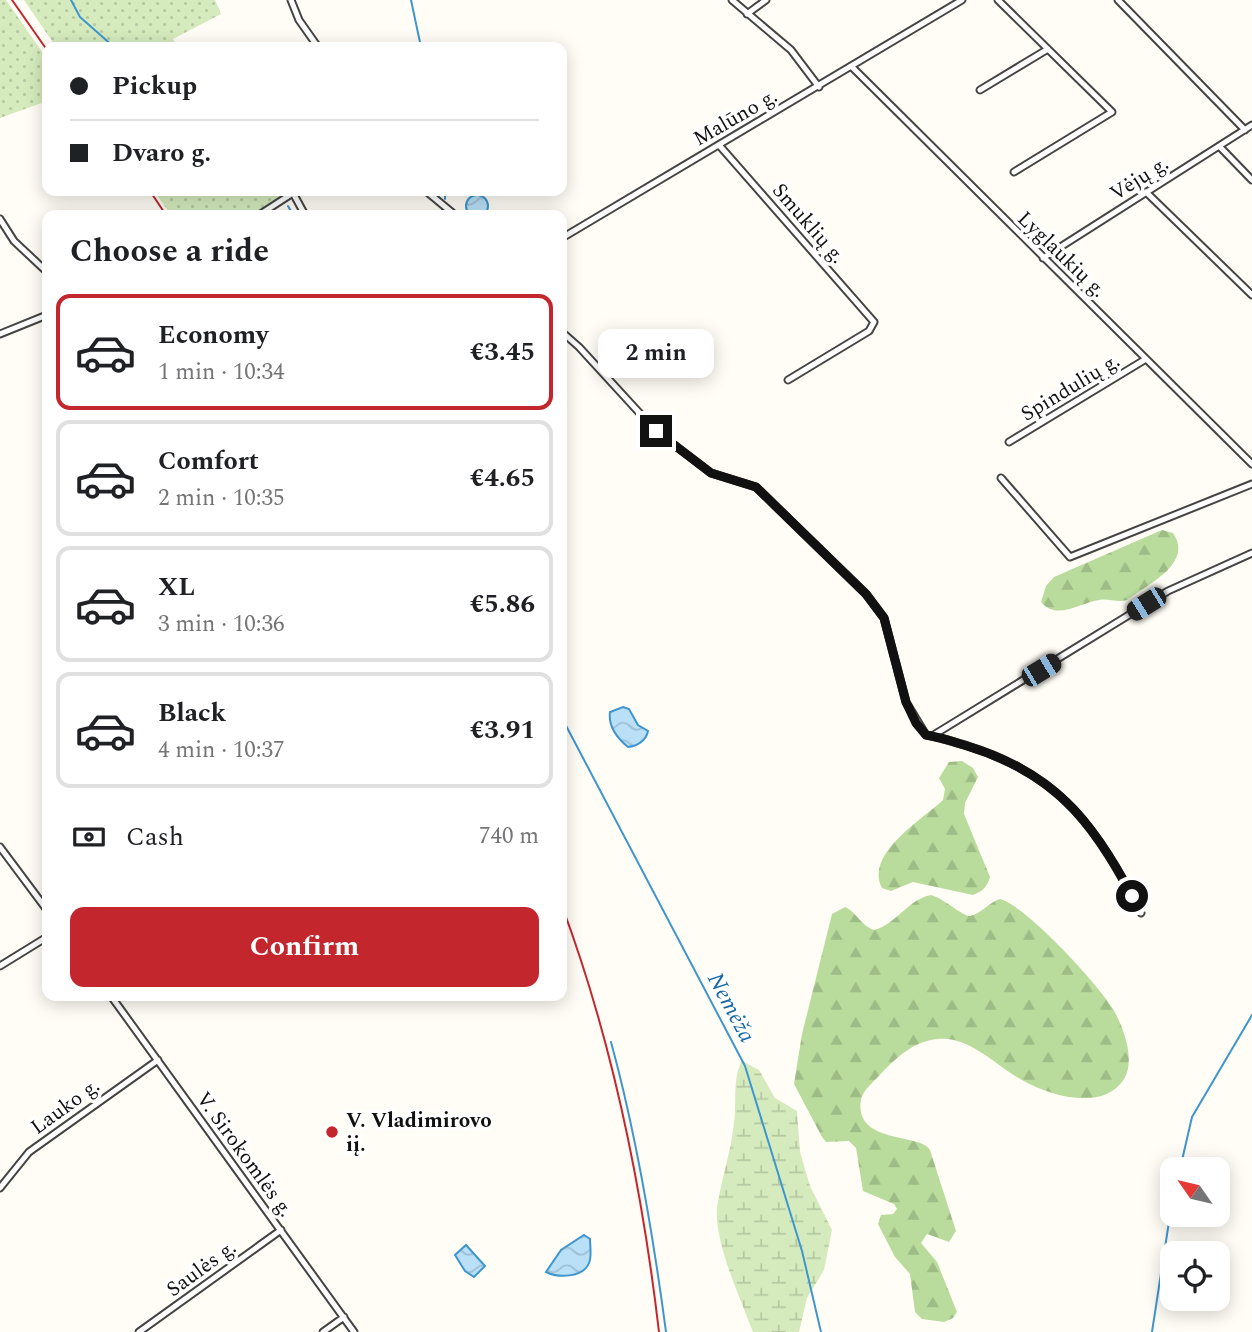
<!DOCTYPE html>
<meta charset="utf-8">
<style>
body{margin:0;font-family:Spectral,serif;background:#f2f2f2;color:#202124;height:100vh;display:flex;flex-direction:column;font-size:26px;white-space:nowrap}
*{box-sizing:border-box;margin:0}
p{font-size:23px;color:#757577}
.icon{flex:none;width:38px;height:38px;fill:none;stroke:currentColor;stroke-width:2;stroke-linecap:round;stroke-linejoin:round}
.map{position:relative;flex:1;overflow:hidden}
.side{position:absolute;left:42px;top:210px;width:525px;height:791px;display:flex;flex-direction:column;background:#fff;border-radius:14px;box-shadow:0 4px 18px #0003}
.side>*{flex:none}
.top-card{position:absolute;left:42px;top:42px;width:525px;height:154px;border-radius:14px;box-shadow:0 4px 18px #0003;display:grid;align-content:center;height:154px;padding:0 28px;background:#fff}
.needle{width:46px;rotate:304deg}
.fabs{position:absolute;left:1160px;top:1157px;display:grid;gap:14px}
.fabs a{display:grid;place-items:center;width:70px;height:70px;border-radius:14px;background:#fff;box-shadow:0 4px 18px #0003;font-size:35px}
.end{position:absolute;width:32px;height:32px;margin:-16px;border:9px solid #111;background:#fff;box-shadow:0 0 0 4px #fff}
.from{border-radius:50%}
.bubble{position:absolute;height:49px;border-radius:14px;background:#fff;box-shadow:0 4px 18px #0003;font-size:23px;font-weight:700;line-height:49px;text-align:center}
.car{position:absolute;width:21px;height:42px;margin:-21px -10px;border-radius:9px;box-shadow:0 0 5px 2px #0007;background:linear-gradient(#222 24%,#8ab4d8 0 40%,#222 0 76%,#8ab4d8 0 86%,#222 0)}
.top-card b{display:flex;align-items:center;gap:24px;height:66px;font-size:26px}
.top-card b+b{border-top:2px solid #e0e0e0}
.top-card i{width:18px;height:18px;background:#202124}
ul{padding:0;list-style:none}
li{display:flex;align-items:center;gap:21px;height:116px;margin:0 14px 10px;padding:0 14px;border:4px solid #e0e0e0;border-radius:14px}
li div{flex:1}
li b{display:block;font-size:26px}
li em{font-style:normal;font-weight:700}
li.selected{border-color:#c4262e}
li>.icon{width:63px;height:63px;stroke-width:1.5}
h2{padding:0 28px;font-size:32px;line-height:84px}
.pay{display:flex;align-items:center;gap:18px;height:77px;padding:0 28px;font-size:26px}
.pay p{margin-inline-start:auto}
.action{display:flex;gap:14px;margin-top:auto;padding:14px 28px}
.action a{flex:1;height:80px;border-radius:14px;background:#c4262e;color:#fff;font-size:28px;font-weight:700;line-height:80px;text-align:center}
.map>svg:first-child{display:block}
.grass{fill:url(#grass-dots)}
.forest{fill:url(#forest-firs)}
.wetland{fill:url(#wetland-marsh)}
.water{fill:url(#water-waves);stroke:#3f96cf;stroke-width:2}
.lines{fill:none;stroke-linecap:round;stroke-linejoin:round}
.stream{stroke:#3f96cf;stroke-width:2}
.street-casing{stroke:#444;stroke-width:9}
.street{stroke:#fff;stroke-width:5}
.rail{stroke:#c4262e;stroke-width:2}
.route{stroke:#111;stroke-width:9}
.poi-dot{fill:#c4262e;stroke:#fff;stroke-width:2.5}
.labels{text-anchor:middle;stroke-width:7;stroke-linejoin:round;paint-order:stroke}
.street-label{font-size:21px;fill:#111;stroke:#fff}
.poi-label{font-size:21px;font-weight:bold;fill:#111;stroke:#fff;text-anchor:start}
.water-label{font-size:23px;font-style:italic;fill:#1768a6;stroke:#fff}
</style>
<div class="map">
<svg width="1252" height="1332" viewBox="0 0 1252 1332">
<defs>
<pattern id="grass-dots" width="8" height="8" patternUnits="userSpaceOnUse" patternTransform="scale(1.75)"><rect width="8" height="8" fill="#d5ebbd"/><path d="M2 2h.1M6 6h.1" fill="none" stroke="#b6c8a1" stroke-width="1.8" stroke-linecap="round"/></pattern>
<pattern id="forest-firs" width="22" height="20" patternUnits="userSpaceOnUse" patternTransform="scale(1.75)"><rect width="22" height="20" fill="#b9dc9c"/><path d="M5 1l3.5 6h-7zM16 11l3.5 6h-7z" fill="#9ebc85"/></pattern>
<pattern id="wetland-marsh" width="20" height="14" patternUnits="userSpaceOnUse" patternTransform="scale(1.75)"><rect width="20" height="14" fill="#d5ebbd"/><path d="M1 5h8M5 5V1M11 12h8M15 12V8" fill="none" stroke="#b6c8a1"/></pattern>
<pattern id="water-waves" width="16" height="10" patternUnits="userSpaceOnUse" patternTransform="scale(1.75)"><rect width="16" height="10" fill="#b9e0f7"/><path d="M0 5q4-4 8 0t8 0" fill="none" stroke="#9ebfd3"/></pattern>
</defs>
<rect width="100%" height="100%" fill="#fffdf5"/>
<path class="grass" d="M 0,0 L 6,0 L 47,59 L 47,101 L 0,118 Z
M 24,0 L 215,0 L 221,14 L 173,39 L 177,47 L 56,47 Z
M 154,191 L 290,191 L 251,215 L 171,215 Z"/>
<path class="forest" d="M 1162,530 L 1173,533 C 1194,563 1148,584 1127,600 C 1116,603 1109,598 1099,600 C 1079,603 1057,621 1041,602 L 1046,586 L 1054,577 Z
M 962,761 L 973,768 L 978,777 L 965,803 L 964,814 L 990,877 C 987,887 983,891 973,895 L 913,882 L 891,891 L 882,888 C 864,854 922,820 943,800 L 945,789 L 939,778 L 949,762 Z
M 931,895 C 943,898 964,917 970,916 C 981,914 989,902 1000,899 C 1025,905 1098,984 1113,1009 C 1123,1026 1136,1060 1124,1079 C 1103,1112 1050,1096 1022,1080 C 1000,1068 979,1046 954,1040 C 921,1033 897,1056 877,1078 C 871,1084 863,1091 861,1099 C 853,1145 921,1133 930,1150 L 956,1231 L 949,1242 L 927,1234 L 921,1243 L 937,1262 L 957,1312 L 953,1318 L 944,1322 L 922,1319 L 915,1312 L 910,1274 L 895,1257 L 878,1224 L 881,1215 L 893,1214 L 897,1209 L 894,1204 L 863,1191 L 856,1148 L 849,1141 L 826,1142 L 822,1137 L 794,1084 L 802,1034 L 832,914 L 845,907 C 857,912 861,926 874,930 C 897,924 908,899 931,895 Z"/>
<path class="wetland" d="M 742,1061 L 759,1070 L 775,1098 L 797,1111 L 800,1152 L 810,1186 L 832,1230 L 824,1270 L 807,1298 L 799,1332 L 753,1332 C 741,1300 714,1242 717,1208 C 721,1180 731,1152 734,1123 C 737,1102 732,1079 742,1061 Z"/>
<path class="water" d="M466 206a11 11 0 1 1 22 0a11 11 0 1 1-22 0Z
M 623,707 L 629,709 L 638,725 L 648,731 C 646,741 637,746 628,747 C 617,738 608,727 610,712 Z
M 584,1235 L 590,1239 C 590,1245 592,1257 589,1263 C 583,1278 558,1278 546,1272 L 561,1250 Z
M 466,1245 L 485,1266 L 474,1277 L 465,1271 L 455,1255 Z"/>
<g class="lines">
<path class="stream" d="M 71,0 L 80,17 L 114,47
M 411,0 L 421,47
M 445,199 L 445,191
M 288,206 L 293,215
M 441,215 L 443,207
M 562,718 L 745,1066 L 802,1251 L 821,1332
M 611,1042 C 637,1137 653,1234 666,1332
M 1180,1169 L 1192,1117 L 1252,1015
M 1152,1332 L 1172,1202"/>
<defs>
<path id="street" d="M 291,0 L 299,20 L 318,47
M 732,0 L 791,50 L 819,87
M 998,0 L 1112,112 L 1014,172
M 1118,0 L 1245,130
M 747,14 L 766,0
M 851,66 L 1252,464
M 980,90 L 1048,49
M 719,145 L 874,322 L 869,331 L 788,380
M 1220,147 L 1252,180
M 426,191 L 455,215
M 1146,192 L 1252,295
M 293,193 L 305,215
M 259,215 L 296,191
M 0,219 L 14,241 L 47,272
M 562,238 L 962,0
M 1043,258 L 1252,125
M 562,332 L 579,347 L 656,431 L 711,473 L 756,487 L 866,594 L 884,618 L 906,702 L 926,735 C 940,737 954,742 968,746 C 1062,775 1097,829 1141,913
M 0,334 L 47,315
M 1009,442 L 1146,359
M 1001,478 L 1070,557 L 1252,484
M 932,736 L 1168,591 L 1252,553
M 0,847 L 47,910
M 0,966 L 47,937
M 111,996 L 354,1332
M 0,1188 L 29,1152 L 158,1060
M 139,1332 L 281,1230
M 323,1332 L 344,1317"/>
</defs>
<use href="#street" class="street-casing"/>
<use href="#street" class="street"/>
<path class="rail" d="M 12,0 L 47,50
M 150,191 L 166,215
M 562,906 C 613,1043 642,1187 659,1332"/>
</g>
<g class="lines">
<path class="route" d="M 656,431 L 711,473 L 756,487 L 866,594 L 884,618 L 906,702 L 916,723 L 926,735 C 940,737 954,742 967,746 C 1052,772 1092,819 1132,896"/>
</g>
<circle class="poi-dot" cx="332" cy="1132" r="7"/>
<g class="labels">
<g class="street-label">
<text transform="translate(735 117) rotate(-30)" y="7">Malūno g.</text>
<text transform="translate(1139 178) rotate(-32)" y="7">Vėjų g.</text>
<text transform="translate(809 223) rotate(49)" y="7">Smuklių g.</text>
<text transform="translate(1062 254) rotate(44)" y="7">Lyglaukių g.</text>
<text transform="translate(1070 387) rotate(-31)" y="7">Spindulių g.</text>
<text transform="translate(65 1106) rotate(-36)" y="7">Lauko g.</text>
<text transform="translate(245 1154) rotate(54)" y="7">V. Sirokomlės g.</text>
<text transform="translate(201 1268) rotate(-36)" y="7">Saulės g.</text>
</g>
<g class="poi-label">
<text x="346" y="1127">V. Vladimirovo<tspan x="346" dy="24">iį.</tspan></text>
</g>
<g class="water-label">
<text transform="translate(732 1007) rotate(62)" y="8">Nemėža</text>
</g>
</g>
</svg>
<div class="fabs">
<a><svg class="needle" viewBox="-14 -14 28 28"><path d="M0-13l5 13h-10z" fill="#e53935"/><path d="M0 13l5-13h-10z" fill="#757577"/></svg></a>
<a><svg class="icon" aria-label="locate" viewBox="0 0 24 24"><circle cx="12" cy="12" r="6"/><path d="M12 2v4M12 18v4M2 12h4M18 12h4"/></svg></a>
</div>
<i class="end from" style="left:1132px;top:896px"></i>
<i class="end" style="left:656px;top:431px"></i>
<div class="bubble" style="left:598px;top:329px;width:116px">2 min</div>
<i class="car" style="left:1146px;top:604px;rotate:238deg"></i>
<i class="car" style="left:1041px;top:670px;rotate:59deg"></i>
<div class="top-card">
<b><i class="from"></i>Pickup</b>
<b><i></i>Dvaro g.</b>
</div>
<section class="side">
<h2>Choose a ride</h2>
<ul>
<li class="selected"><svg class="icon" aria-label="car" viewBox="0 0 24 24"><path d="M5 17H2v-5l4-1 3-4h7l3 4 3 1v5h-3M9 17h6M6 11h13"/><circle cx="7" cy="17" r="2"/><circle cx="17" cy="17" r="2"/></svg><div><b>Economy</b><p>1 min · 10:34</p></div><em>€3.45</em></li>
<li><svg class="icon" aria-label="car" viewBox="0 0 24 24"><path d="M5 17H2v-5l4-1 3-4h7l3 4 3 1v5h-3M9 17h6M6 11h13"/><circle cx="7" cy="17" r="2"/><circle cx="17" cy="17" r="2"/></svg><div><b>Comfort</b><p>2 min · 10:35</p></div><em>€4.65</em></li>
<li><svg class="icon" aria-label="car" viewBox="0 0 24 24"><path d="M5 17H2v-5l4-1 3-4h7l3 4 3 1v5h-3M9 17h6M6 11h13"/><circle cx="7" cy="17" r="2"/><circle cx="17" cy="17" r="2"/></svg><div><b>XL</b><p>3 min · 10:36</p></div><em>€5.86</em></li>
<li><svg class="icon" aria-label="car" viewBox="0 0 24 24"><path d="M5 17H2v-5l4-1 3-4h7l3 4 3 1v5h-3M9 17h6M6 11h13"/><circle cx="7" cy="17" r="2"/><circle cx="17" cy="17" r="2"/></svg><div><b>Black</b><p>4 min · 10:37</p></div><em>€3.91</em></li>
</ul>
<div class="pay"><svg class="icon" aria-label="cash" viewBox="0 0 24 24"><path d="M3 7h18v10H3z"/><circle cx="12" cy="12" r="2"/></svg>Cash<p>740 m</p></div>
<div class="action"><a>Confirm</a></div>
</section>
</div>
